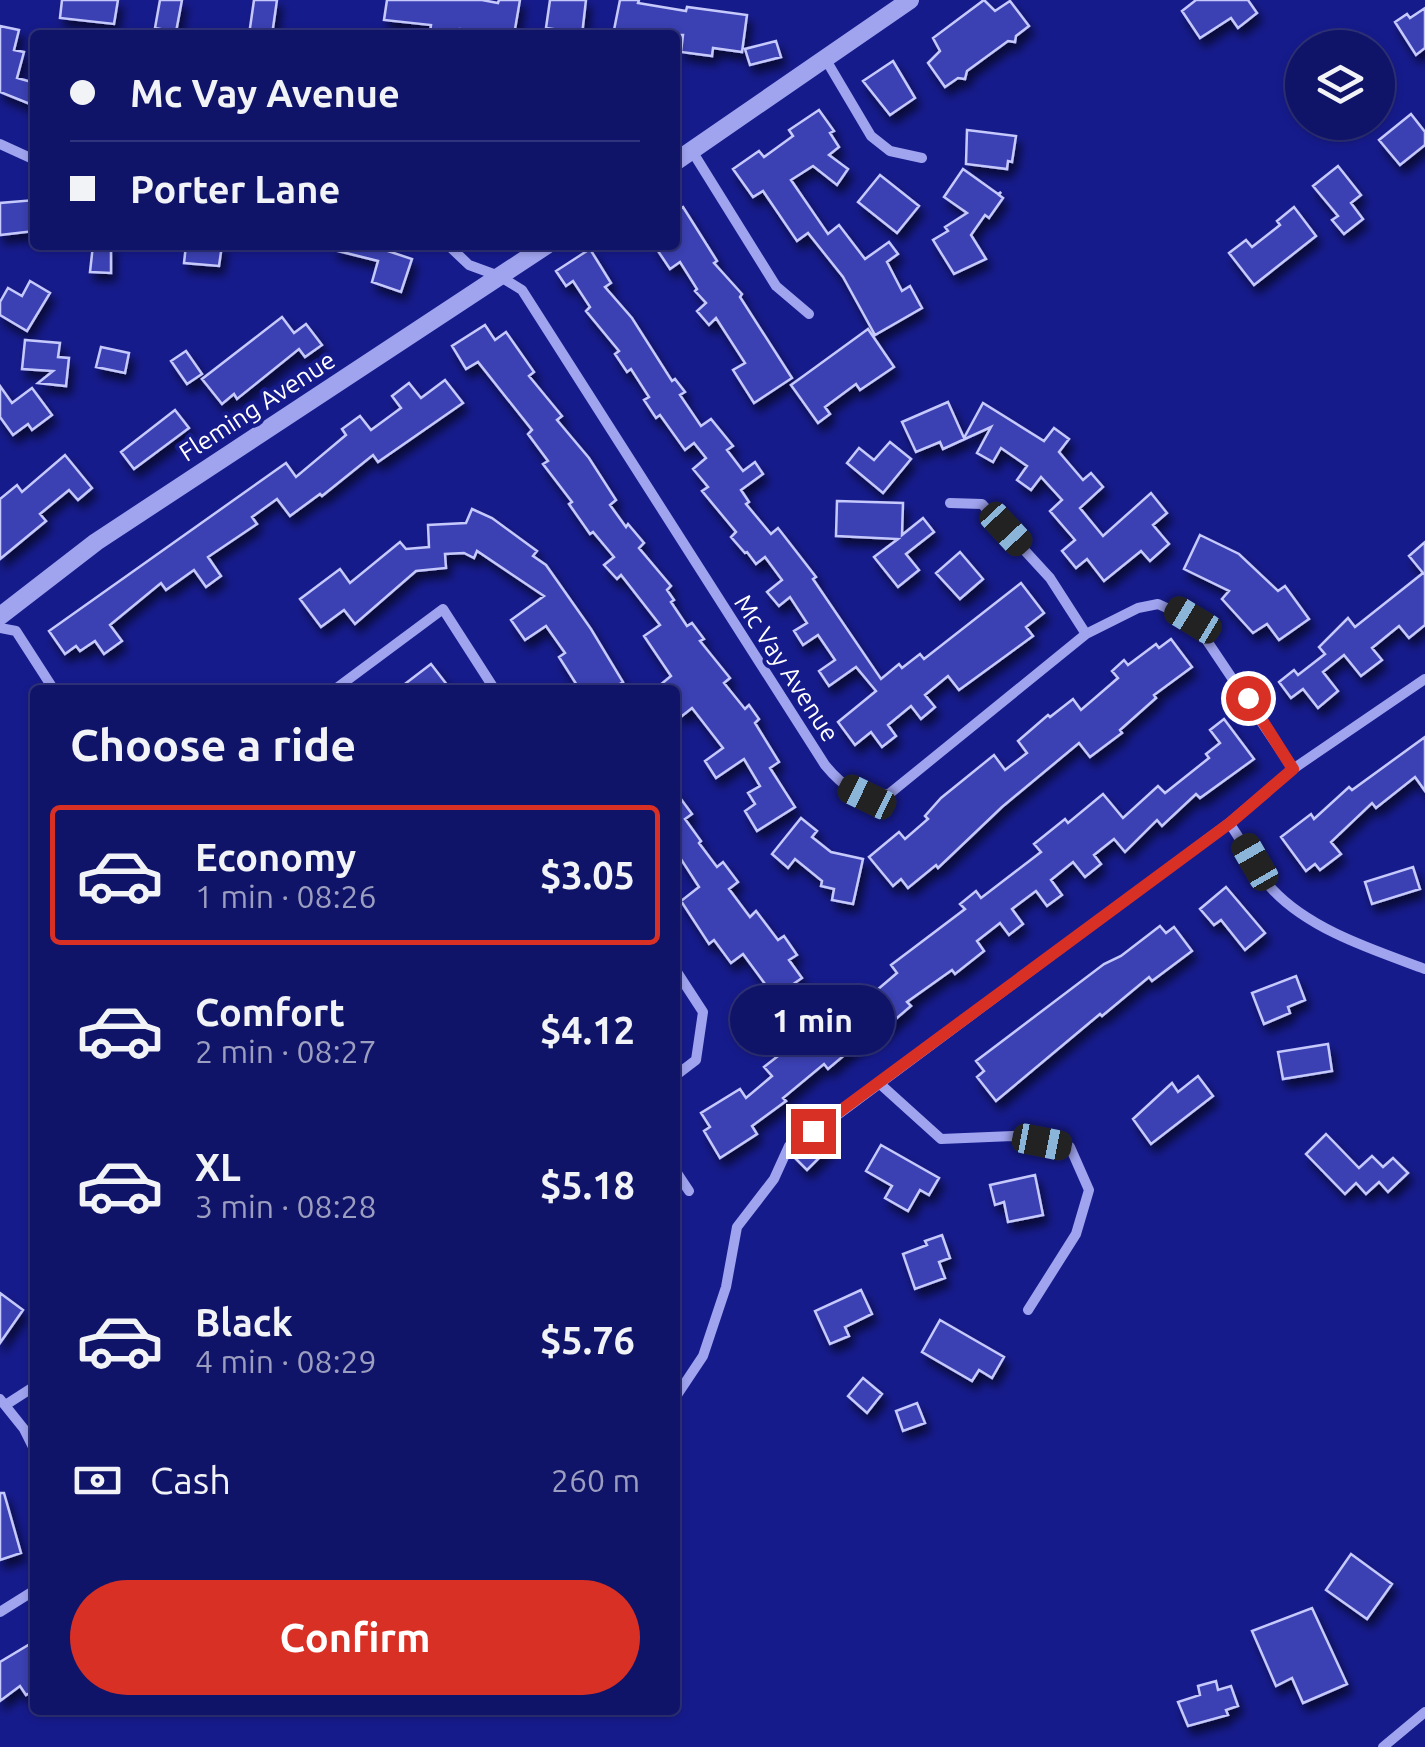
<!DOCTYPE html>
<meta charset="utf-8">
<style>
body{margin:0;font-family:Ubuntu,sans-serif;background:#191d6f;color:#f1f3f6;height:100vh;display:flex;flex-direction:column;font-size:38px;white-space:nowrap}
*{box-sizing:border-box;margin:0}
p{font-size:32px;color:#9c9ec0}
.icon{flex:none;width:55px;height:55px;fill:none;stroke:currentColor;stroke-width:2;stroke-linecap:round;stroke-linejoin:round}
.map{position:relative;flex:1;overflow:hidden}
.side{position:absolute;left:30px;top:685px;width:650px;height:1030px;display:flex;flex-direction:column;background:#101469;border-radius:10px;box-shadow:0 2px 8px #0004,0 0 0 2px #30337d}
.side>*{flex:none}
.guide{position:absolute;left:30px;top:30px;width:650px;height:220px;border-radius:10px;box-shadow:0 2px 8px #0004,0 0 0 2px #30337d;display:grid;align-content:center;height:220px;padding:0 40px;background:#101469}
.tools{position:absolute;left:1285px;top:30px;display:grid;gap:20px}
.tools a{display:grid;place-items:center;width:110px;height:110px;border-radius:50%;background:#101469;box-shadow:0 2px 8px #0004,0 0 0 2px #30337d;font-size:50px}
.end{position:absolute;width:45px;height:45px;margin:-22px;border:12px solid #d93025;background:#fff;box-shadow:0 0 0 5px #fff}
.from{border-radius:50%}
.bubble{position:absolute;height:70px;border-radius:35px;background:#101469;box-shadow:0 2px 8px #0004,0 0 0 2px #30337d;font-size:32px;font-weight:600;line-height:70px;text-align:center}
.car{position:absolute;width:30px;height:60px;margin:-30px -15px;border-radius:12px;box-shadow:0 0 8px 2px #0007;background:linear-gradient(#222 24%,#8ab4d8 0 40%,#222 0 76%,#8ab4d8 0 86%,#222 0)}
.guide b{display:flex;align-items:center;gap:35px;height:95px;font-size:38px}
.guide b+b{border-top:2px solid #30337d}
.guide i{width:25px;height:25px;background:#f1f3f6}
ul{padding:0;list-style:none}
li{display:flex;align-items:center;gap:30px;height:140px;margin:0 20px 15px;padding:0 20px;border:5px solid transparent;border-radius:10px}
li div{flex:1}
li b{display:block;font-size:38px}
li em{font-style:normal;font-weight:600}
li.selected{border-color:#d93025}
li>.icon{width:90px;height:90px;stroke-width:1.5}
h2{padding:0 40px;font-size:45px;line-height:120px}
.pay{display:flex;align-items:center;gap:25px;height:110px;padding:0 40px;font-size:38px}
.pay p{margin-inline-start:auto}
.primary-button{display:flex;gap:20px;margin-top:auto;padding:20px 40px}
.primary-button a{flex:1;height:115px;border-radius:60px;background:#d93025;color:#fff;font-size:40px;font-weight:600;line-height:115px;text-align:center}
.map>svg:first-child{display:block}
.building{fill:#3b40b2;stroke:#c6c9fb;stroke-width:2.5;filter:url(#shadow)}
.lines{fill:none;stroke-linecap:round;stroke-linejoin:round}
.minor{stroke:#a0a4ef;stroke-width:10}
.tertiary{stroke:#a0a4ef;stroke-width:18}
.route{stroke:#d93025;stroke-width:12}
.labels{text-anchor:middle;stroke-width:8;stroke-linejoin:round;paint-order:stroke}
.street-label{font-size:25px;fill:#fff;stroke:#161b8c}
</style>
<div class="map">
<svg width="1425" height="1747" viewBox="0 0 1425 1747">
<defs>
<filter id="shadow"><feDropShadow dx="4.5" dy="8" stdDeviation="5" flood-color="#0009"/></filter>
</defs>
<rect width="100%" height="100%" fill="#161b8c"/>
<path class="building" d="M 62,0 L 118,0 L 114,24 L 60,18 Z
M 160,0 L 182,0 L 176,32 L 155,28 Z
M 254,0 L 277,0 L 272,35 L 249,35 Z
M 387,0 L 482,0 L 498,3 L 499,0 L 520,0 L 514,35 L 460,29 L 459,35 L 430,32 L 431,25 L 384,20 Z
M 550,0 L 586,0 L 582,35 L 566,35 L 567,31 L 546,28 Z
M 620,0 L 639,0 L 638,3 L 686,11 L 687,7 L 747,15 L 742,52 L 713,48 L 712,56 L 681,52 L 683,35 L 613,35 Z
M 984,0 L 995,11 L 1010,1 L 1029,26 L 1016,36 L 1015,42 L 1008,41 L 967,71 L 965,79 L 958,78 L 945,87 L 928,63 L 940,51 L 933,38 Z
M 1196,0 L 1248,0 L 1257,13 L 1238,28 L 1231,18 L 1200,38 L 1182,11 Z
M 1425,8 L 1425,48 L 1416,55 L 1395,22 L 1407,14 L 1410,18 Z
M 0,26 L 19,30 L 14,50 L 24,52 L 17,78 L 35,83 L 30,104 L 0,92 Z
M 776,41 L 781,57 L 750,65 L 745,49 Z
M 893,61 L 915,98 L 890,115 L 863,81 Z
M 819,110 L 834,131 L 830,133 L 839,147 L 829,155 L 848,169 L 837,185 L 813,166 L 791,180 L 828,234 L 839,225 L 865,259 L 889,242 L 898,254 L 887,262 L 902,291 L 910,286 L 922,308 L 875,335 L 843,277 L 808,233 L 797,241 L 763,191 L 753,197 L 733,169 L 759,151 L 764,157 L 793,136 L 789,130 Z
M 1411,114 L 1425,132 L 1425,145 L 1400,165 L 1379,140 Z
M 967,130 L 1016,136 L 1012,162 L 1008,161 L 1007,169 L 966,164 Z
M 1338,166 L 1361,195 L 1351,203 L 1363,219 L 1344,234 L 1332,220 L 1338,216 L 1313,186 Z
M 963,169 L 998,194 L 1001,192 L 999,195 L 1003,198 L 989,218 L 985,215 L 971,235 L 986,259 L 954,274 L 933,240 L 948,231 L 945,227 L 967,213 L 944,197 Z
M 880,175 L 919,206 L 897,233 L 858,202 Z
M 35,200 L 35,231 L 0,235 L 0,203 Z
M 683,207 L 717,261 L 714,263 L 742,294 L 740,297 L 792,378 L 754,403 L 733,370 L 745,363 L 716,318 L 709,325 L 697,311 L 706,303 L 695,291 L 697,289 L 680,262 L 670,269 L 654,245 L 675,245 L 675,213 Z
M 1294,207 L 1316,236 L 1254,285 L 1229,253 L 1246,240 L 1252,247 L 1280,225 L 1277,221 Z
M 93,245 L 111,245 L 111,273 L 90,272 Z
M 186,245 L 222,245 L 219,266 L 184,263 Z
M 335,245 L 370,245 L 412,259 L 401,292 L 372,282 L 378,261 L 334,250 Z
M 590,249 L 611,283 L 605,287 L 632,318 L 672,381 L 675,379 L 685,392 L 680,395 L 701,426 L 711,419 L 733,446 L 727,450 L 743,471 L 755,462 L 763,474 L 741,490 L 749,502 L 746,504 L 771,534 L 778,528 L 816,577 L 813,579 L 881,679 L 899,664 L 902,668 L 920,654 L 924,659 L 1021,583 L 1044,613 L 1026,627 L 1033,636 L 959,690 L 948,676 L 925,695 L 935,707 L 921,719 L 911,706 L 888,725 L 896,736 L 882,747 L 871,732 L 855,745 L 838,722 L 876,691 L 856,667 L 829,686 L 819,671 L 835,660 L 818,635 L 803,645 L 794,631 L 807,623 L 790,597 L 779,606 L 767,592 L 782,580 L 765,557 L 756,564 L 747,552 L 745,553 L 731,537 L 736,532 L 702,491 L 708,487 L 693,469 L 706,458 L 694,443 L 685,450 L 660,415 L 656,418 L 644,400 L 649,397 L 631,369 L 627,372 L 615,354 L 619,351 L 586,311 L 590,307 L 573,281 L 566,286 L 556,271 Z
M 30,281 L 50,293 L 27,331 L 0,315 L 0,302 L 8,288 L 22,296 Z
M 282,317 L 294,333 L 306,324 L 322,345 L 305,357 L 299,349 L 237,399 L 234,394 L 222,404 L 202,379 Z
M 485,325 L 495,340 L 506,332 L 534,372 L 529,376 L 562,416 L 557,420 L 589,458 L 616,500 L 610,505 L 626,527 L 628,524 L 644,543 L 639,548 L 671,586 L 667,590 L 674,600 L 671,602 L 687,626 L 692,623 L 704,639 L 700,641 L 730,678 L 724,683 L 745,709 L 749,705 L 759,719 L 755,723 L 779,762 L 770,768 L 795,807 L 757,831 L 745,811 L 755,804 L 748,793 L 760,786 L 744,759 L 716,778 L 705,761 L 723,748 L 692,708 L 682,716 L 675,708 L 675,690 L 654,690 L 671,676 L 644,636 L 660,625 L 621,575 L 617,579 L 604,565 L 614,557 L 593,532 L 590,534 L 569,504 L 572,502 L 543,464 L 548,461 L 528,434 L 532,430 L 478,362 L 466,369 L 452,346 Z
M 868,329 L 894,367 L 860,390 L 856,384 L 825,407 L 830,414 L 818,423 L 791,385 Z
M 25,340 L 60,343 L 58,357 L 69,358 L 66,386 L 38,383 L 53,371 L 22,369 Z
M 101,347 L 129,353 L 125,373 L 96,367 Z
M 186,351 L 202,374 L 187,384 L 171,361 Z
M 445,380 L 463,403 L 378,462 L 373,455 L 322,496 L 320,494 L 290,516 L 277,499 L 252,517 L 257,524 L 208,557 L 221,576 L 206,587 L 194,570 L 166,590 L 161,583 L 110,625 L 122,641 L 104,654 L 95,641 L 80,651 L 76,646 L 65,654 L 49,631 L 286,463 L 296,477 L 346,435 L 342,429 L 360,416 L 371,430 L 401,408 L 392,396 L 409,383 L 421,398 Z
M 0,386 L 12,403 L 32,388 L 52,415 L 32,430 L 28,424 L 13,435 L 0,417 Z
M 948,402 L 964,438 L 983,403 L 1044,441 L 1054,428 L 1069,439 L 1059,452 L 1083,480 L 1091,473 L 1103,487 L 1080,508 L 1103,536 L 1151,493 L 1167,513 L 1153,525 L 1169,544 L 1150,561 L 1141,551 L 1104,581 L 1087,559 L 1076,568 L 1062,551 L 1075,540 L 1050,511 L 1062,500 L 1041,477 L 1031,490 L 1017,480 L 1027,466 L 1001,448 L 993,462 L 977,453 L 991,427 L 943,449 L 940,442 L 916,452 L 902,422 Z
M 175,410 L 189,428 L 134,469 L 121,452 Z
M 890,442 L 911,459 L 883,493 L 847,463 L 859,448 L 874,460 Z
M 65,455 L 92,488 L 78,500 L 69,490 L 40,514 L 46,521 L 0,559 L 0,499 L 17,485 L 22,492 Z
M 837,501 L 903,503 L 902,535 L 923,518 L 934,532 L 906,554 L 919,570 L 898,587 L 874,557 L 898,539 L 836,536 Z
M 472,509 L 492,518 L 537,551 L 533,556 L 546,565 L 591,629 L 623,682 L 610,690 L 580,690 L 559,657 L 565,653 L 546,626 L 525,640 L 511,620 L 544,596 L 477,551 L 474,558 L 464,553 L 445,554 L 446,568 L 416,571 L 355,624 L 344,610 L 321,627 L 300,599 L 340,569 L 350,583 L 400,542 L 406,549 L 429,547 L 428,525 L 466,523 Z
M 1200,535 L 1239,554 L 1278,591 L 1285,586 L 1309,619 L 1279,640 L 1267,624 L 1253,633 L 1222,599 L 1229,591 L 1184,569 Z
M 1425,542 L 1425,625 L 1409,638 L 1399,626 L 1372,648 L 1382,660 L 1361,676 L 1344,655 L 1323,672 L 1338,691 L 1318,708 L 1303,689 L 1291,698 L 1279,682 L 1294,670 L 1298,675 L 1325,654 L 1319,647 L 1348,618 L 1355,627 L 1423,573 L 1409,556 Z
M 960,552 L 983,579 L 960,599 L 936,573 Z
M 1171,639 L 1192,667 L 1154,695 L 1156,698 L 1120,730 L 1122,733 L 1090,757 L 1079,743 L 1002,807 L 938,868 L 936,865 L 908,888 L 901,879 L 893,886 L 869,857 L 899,832 L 905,839 L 928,819 L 925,816 L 941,798 L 994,755 L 1005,770 L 1027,753 L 1018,741 L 1048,715 L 1050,717 L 1073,699 L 1081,710 L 1118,678 L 1112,671 L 1124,660 L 1128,665 L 1156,644 L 1159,648 Z
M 431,664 L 451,690 L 397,690 Z
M 1224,719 L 1254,759 L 1200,798 L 1196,794 L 1162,826 L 1157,820 L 1125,852 L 1114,839 L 1094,855 L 1101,864 L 1085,877 L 1073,862 L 1051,880 L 1062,895 L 1047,906 L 1036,891 L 1012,909 L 1023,924 L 1009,935 L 1000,923 L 977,941 L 984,951 L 955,974 L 952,970 L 907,1002 L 911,1006 L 877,1035 L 873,1031 L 828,1069 L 824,1064 L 783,1098 L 786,1101 L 752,1126 L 757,1134 L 720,1158 L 704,1131 L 710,1127 L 701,1113 L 740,1089 L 746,1098 L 772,1076 L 764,1067 L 787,1049 L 789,1051 L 843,1005 L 850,1013 L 897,973 L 891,965 L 965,909 L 960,904 L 976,891 L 981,898 L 1041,852 L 1034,844 L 1065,819 L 1068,823 L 1103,794 L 1123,818 L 1158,786 L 1165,793 L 1209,758 L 1206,754 L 1220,743 L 1210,730 Z
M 1425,737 L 1425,791 L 1415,777 L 1376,808 L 1372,803 L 1331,842 L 1341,854 L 1320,870 L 1315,864 L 1306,871 L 1281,837 L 1311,814 L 1314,819 L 1349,787 L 1352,790 Z
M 675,791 L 692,814 L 685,819 L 701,841 L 699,843 L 717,867 L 723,862 L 738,882 L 729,889 L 750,917 L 756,911 L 778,940 L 784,936 L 797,955 L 789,960 L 802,978 L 776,996 L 780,1002 L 761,1016 L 747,997 L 765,984 L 743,954 L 731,963 L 714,940 L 709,944 L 681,901 L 699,887 L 675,850 Z
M 801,818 L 817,831 L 812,837 L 831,852 L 863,859 L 853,904 L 832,900 L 834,889 L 821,886 L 822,881 L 795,859 L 788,868 L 772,854 Z
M 1413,867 L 1420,889 L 1372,904 L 1365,882 Z
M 1226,887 L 1265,933 L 1245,950 L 1221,920 L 1214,925 L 1200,909 Z
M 1160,926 L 1166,933 L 1174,927 L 1192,951 L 1152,981 L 1149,977 L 1102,1016 L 1100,1014 L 996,1101 L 977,1077 L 984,1071 L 976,1061 L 1104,964 L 1121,956 Z
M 1296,976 L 1305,1000 L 1288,1007 L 1290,1013 L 1264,1024 L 1252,993 Z
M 1328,1044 L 1332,1071 L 1283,1079 L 1278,1052 Z
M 1198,1076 L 1213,1096 L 1151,1144 L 1133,1119 L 1172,1083 L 1178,1092 Z
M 1326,1134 L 1359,1168 L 1372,1156 L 1383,1167 L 1393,1158 L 1408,1173 L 1388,1192 L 1379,1182 L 1366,1194 L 1356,1183 L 1345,1194 L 1306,1154 Z
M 820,1137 L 830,1147 L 807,1170 L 794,1157 Z
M 881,1145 L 939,1178 L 929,1195 L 920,1190 L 908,1211 L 885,1198 L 892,1186 L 866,1171 Z
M 1035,1175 L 1043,1215 L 1008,1222 L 1004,1202 L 995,1205 L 990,1185 Z
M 942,1235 L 950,1258 L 939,1262 L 945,1278 L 915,1289 L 903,1254 L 927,1245 L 925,1241 Z
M 861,1290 L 872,1314 L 845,1327 L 849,1336 L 830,1344 L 815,1311 Z
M 0,1293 L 23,1310 L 0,1343 Z
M 940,1320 L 1004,1357 L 992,1378 L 979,1370 L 972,1381 L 922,1352 Z
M 863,1378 L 882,1394 L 867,1413 L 848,1396 Z
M 917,1403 L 925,1423 L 903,1431 L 896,1411 Z
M 0,1493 L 4,1493 L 21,1553 L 0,1560 Z
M 1351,1554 L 1392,1584 L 1367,1619 L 1326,1590 Z
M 1312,1608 L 1347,1684 L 1303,1703 L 1292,1678 L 1276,1686 L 1252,1631 Z
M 35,1641 L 35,1690 L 26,1695 L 20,1686 L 0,1701 L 0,1662 Z
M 1216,1681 L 1218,1690 L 1231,1686 L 1238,1706 L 1226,1710 L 1228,1715 L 1188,1726 L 1178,1702 L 1200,1695 L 1198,1686 Z"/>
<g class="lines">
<path class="minor" d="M 826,60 L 871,136 L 890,151 L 922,158
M 0,144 L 35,160
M 692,151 L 776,286 L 809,314
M 448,245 L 469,265 L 499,276 L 522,290 L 825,765 C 844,788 859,798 889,794 L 1086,634 L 1138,608 L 1158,604 L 1193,620 L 1293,769
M 950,503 L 982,504 L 1050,578 L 1086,634
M 0,628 L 16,631 L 54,690
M 334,690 L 443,609 L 495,690
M 1229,823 C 1245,844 1255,871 1272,889 C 1310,930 1374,950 1425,969
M 675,969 L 703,1012 L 696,1060 L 675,1076
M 879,1083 L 941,1139 L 1013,1136 L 1070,1147 L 1089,1190 L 1076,1234 L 1028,1310
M 675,1170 L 689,1191
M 675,1398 L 703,1356 L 726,1287 L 737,1227 L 774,1179 L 789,1146 L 836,1116 L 1229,823 L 1293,769 L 1425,679
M 0,1399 L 24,1429 L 35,1451
M 7,1404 L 35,1386
M 0,1612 L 35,1590
M 1383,1747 L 1425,1712"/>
<path class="tertiary" d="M 675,162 L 910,0
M 0,616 L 96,542 L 547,245"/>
</g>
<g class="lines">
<path class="route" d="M 813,1131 L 1230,823 L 1293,769 L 1248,698"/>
</g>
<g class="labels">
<g class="street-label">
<text transform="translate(257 406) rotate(-33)" y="9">Fleming Avenue</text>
<text transform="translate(787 668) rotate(57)" y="9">Mc Vay Avenue</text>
</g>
</g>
</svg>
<div class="tools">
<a><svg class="icon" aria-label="layers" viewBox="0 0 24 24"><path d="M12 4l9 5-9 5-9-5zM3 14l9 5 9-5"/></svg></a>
</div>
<i class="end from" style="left:1248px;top:698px"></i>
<i class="end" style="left:813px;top:1131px"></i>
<div class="bubble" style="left:730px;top:985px;width:165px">1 min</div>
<i class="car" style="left:1006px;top:529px;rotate:137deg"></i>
<i class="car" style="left:1193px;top:620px;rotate:301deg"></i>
<i class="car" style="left:867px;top:797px;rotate:296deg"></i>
<i class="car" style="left:1255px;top:862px;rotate:330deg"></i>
<i class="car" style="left:1042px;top:1142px;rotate:101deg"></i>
<div class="guide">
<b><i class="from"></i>Mc Vay Avenue</b>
<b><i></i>Porter Lane</b>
</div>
<section class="side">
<h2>Choose a ride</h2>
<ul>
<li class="selected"><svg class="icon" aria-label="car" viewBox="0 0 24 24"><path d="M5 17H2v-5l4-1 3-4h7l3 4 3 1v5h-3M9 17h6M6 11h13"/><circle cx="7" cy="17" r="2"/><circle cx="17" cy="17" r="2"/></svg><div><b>Economy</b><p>1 min · 08:26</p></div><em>$3.05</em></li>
<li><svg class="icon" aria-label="car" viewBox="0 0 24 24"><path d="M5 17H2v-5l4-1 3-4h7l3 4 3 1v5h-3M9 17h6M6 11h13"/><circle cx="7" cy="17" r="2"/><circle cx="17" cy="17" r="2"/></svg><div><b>Comfort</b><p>2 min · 08:27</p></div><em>$4.12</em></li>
<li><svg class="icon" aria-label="car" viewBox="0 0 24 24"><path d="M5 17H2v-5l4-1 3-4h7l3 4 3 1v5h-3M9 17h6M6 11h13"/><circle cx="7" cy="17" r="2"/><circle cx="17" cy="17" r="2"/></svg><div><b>XL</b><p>3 min · 08:28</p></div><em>$5.18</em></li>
<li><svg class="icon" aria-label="car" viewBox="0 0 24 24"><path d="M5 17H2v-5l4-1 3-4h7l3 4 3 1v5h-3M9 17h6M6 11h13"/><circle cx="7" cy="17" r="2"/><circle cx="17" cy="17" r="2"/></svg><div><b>Black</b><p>4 min · 08:29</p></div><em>$5.76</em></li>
</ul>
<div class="pay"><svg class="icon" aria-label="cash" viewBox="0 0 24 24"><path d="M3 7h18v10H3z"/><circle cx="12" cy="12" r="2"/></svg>Cash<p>260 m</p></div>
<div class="primary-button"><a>Confirm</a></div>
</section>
</div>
